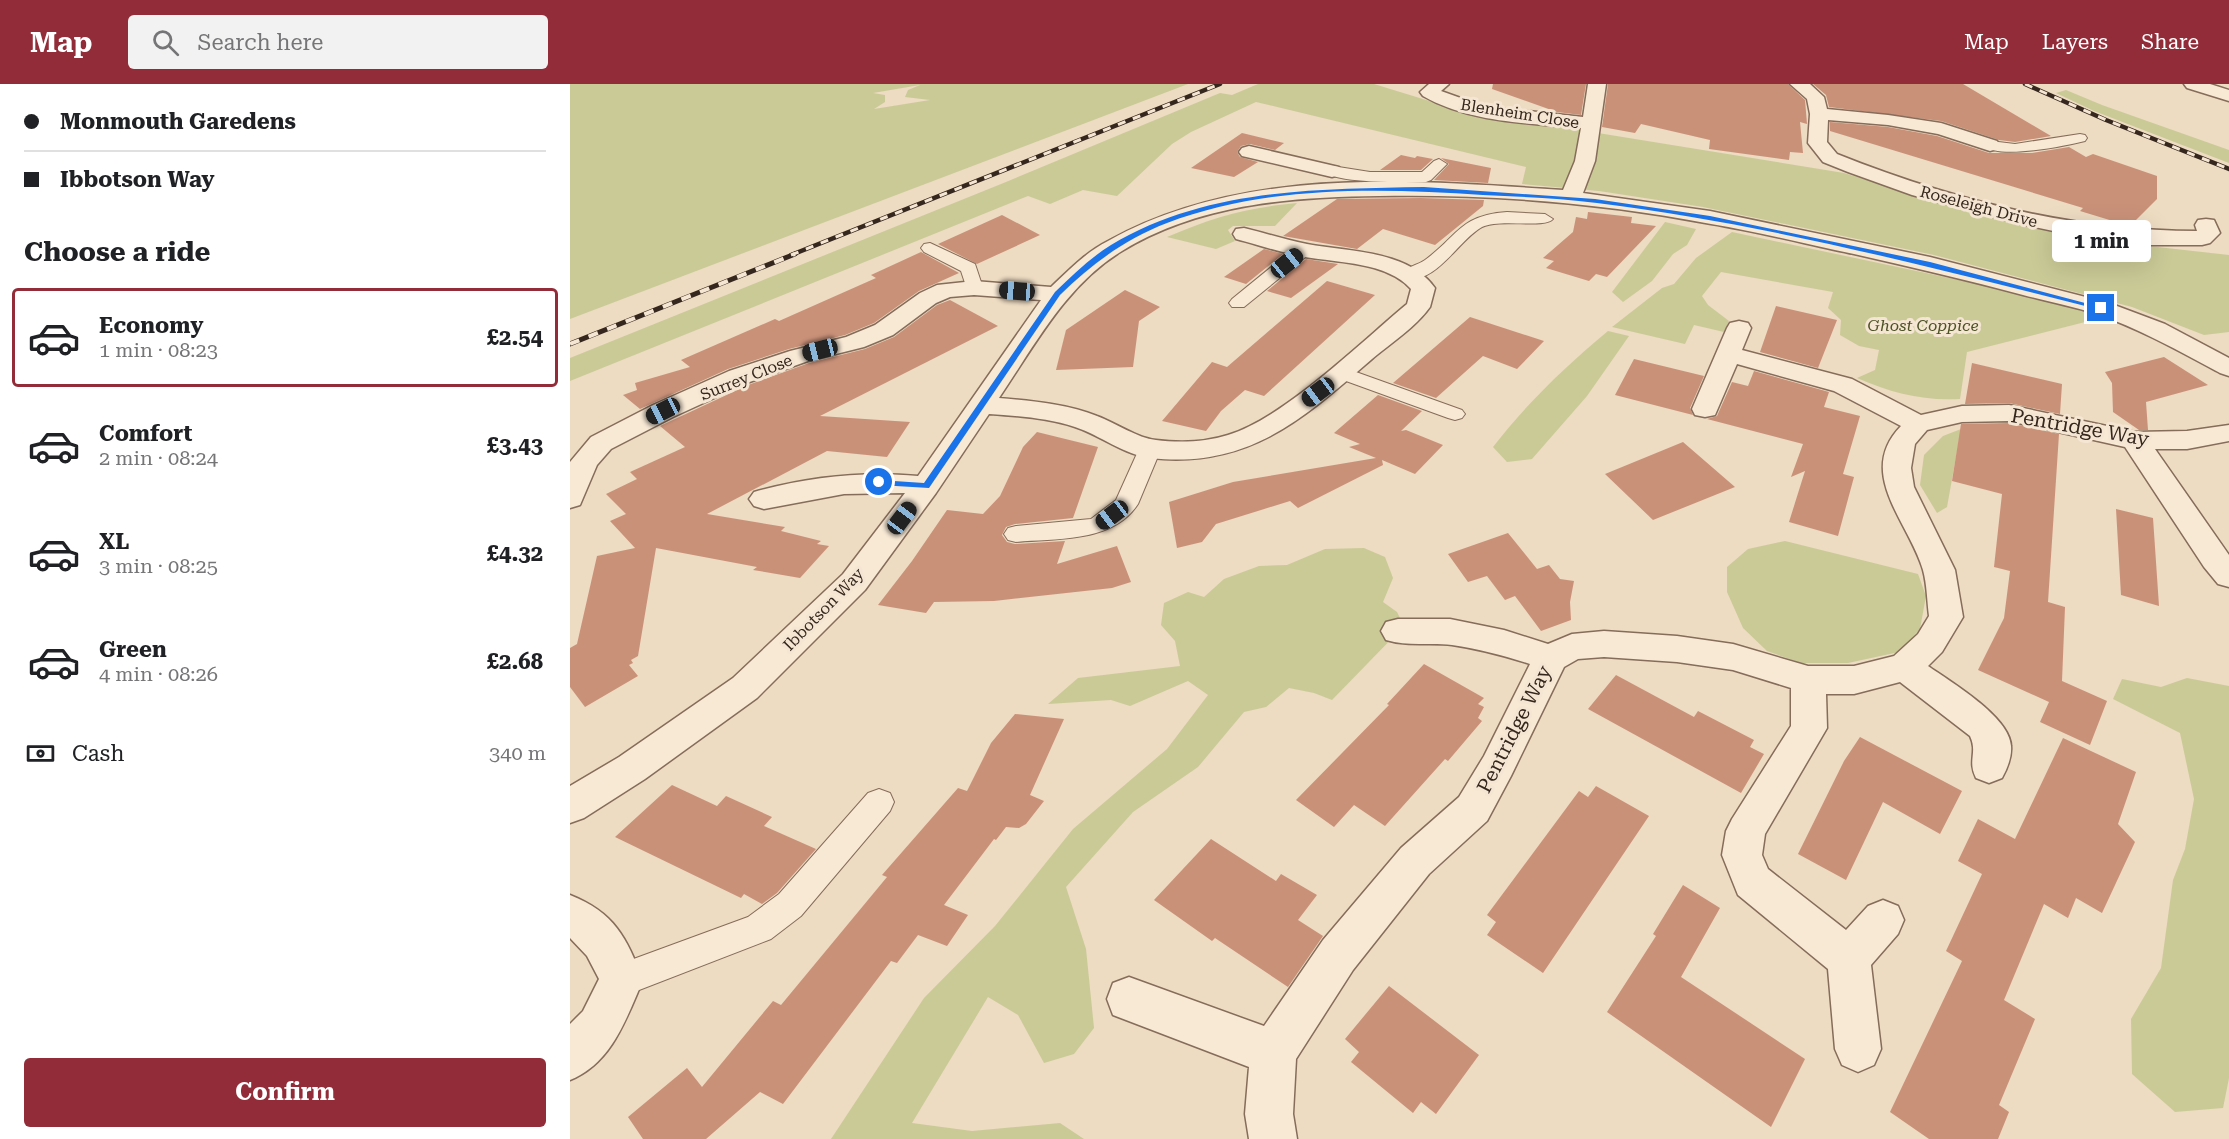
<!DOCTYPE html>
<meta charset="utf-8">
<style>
body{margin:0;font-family:"Roboto Serif",serif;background:#f2f2f2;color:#202124;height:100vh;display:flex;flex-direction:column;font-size:22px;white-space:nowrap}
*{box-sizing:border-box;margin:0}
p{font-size:20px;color:#757577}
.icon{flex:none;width:33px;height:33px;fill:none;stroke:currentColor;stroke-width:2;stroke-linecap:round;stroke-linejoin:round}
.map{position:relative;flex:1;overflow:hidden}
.side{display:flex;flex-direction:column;background:#fff;width:570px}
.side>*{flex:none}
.guide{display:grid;align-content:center;height:132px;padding:0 24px;background:#fff}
.end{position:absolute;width:27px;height:27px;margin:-14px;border:8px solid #1a73e8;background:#fff;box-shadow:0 0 0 3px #fff}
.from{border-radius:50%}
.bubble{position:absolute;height:42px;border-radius:6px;background:#fff;box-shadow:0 6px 24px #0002;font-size:20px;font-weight:700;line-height:42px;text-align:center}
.car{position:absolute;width:18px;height:36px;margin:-18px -9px;border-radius:8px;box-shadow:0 0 4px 2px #0007;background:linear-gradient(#222 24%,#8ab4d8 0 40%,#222 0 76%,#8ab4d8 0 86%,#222 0)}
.guide b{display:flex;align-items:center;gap:21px;height:57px;font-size:22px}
.guide b+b{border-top:2px solid #e0e0e0}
.guide i{width:15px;height:15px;background:#202124}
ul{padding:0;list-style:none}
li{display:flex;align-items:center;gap:18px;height:99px;margin:0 12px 9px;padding:0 12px;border:3px solid transparent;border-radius:6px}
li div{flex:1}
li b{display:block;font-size:22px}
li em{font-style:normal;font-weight:700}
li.active{border-color:#932c39}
li>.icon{width:54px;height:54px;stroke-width:1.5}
h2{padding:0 24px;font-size:27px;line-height:72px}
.pay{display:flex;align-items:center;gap:15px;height:66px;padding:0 24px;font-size:22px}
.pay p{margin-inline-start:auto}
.cta{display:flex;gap:12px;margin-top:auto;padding:12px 24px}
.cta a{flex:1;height:69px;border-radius:6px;background:#932c39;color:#fff;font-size:24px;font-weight:700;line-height:69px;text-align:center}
header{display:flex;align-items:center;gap:36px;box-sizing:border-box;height:84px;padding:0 30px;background:#932c39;color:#fff}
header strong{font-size:28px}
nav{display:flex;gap:33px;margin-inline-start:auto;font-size:21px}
.search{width:420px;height:54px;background:#f2f2f2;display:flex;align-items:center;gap:15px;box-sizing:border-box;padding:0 21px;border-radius:6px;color:#757577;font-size:22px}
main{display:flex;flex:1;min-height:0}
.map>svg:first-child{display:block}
.green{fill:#caca97;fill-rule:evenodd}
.building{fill:#ca9179}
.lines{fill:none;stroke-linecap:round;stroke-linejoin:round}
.lane-casing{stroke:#866c5a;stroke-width:2}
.street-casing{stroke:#866c5a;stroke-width:3}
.lane{fill:#f8e9d5;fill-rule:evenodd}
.street{fill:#f8e9d5;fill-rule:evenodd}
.rail-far1-casing{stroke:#36271e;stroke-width:4.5}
.rail-casing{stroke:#36271e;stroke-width:5}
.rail-far1{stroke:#f4e6d2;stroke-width:3;stroke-dasharray:8;stroke-linecap:butt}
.rail{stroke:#f4e6d2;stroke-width:4;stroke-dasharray:10;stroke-linecap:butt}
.route{fill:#1a73e8}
.labels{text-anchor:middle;stroke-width:6;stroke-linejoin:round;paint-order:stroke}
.far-street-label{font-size:16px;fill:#36271e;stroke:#f4e6d2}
.far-park-label{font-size:16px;font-style:italic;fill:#4c5225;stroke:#f4e6d2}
.street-label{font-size:20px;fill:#36271e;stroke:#f4e6d2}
</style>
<header>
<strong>Map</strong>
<div class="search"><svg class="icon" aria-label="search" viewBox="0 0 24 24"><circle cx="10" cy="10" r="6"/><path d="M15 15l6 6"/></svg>Search here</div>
<nav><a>Map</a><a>Layers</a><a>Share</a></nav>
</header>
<main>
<section class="side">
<div class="guide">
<b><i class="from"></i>Monmouth Garedens</b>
<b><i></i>Ibbotson Way</b>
</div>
<h2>Choose a ride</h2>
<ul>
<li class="active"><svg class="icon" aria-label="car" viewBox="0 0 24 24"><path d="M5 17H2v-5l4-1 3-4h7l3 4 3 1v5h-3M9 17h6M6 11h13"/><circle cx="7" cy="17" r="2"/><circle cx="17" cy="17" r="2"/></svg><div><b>Economy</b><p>1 min · 08:23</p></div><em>£2.54</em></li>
<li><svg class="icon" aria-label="car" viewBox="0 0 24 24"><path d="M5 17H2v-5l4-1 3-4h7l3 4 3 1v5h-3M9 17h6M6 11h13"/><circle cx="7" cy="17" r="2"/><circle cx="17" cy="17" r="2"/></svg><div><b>Comfort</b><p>2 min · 08:24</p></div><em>£3.43</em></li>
<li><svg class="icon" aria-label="car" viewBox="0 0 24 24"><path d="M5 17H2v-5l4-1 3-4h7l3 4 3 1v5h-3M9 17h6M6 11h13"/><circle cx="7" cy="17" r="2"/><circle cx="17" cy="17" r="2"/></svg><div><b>XL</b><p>3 min · 08:25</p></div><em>£4.32</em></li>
<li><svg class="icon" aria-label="car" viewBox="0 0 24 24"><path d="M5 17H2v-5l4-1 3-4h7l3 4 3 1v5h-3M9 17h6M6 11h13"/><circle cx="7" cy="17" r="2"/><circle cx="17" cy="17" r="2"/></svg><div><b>Green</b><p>4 min · 08:26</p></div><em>£2.68</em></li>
</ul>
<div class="pay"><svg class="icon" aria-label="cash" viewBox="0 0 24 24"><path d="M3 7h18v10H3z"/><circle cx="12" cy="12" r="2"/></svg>Cash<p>340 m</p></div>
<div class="cta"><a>Confirm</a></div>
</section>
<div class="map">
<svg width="1659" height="1055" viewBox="0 0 1659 1055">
<rect width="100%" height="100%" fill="#eddbc2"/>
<path class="green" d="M 0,0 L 618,0 L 0,235 ZM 350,1 L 338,6 L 335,13 L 360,16 L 304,25 L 315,18 L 315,11 L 303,9 Z
M 688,0 L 804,0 L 892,27 L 1274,89 L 1426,135 L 1516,155 L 1659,171 L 1659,248 L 1634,251 L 1562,223 L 1364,171 L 1133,123 L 1029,107 L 952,100 L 956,83 L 686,18 L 621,48 L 602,60 L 547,112 L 513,106 L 480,120 L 458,112 L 0,297 L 0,274 L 436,98 L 650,9 L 662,11 Z
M 1496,6 L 1532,21 L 1659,66 L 1659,79 L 1524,27 L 1486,9 Z
M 727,119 L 705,142 L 663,142 L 658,146 L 665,157 L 646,165 L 597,153 C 644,133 676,124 727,119 Z
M 1095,138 L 1126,145 L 1117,161 L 1103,170 L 1082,197 L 1053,218 L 1042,208 Z
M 1162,148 L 1460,211 L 1513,225 L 1523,236 L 1397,268 L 1390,315 C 1352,317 1322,309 1287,294 L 1305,286 L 1309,266 L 1289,262 L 1270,251 L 1271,236 L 1258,224 L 1263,208 L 1151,188 L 1132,212 L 1138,221 L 1159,237 L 1154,248 L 1124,241 L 1115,260 L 1042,243 L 1092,204 L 1104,200 L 1126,174 Z
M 1038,247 L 1059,252 L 1017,312 L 962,375 L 937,378 L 923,363 C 957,319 995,283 1038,247 Z
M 1391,345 L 1377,423 L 1367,429 L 1350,401 L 1354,371 L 1373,352 Z
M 1215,457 L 1348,490 L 1356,512 L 1350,545 L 1329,568 L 1278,579 L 1231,579 L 1197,567 L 1173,544 L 1157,508 L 1157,483 L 1178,465 Z
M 794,464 L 815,473 L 823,494 L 813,518 L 827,528 L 834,542 L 762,616 L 744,609 L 719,604 L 696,623 L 674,628 L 628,683 L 563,728 L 496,803 L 516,865 L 524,944 L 504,970 L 474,979 L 448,931 L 418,913 L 342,1039 L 402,1047 L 490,1039 L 514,1055 L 261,1055 L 354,914 L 425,842 L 503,745 L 597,665 L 638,611 L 618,597 L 560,622 L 541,616 L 478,620 L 508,594 L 610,582 L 605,557 L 591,541 L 594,519 L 618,508 L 634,513 L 654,495 L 689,482 L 717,481 L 755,465 Z
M 1617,594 L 1659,602 L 1659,994 L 1653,1024 L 1605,1028 L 1562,990 L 1561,935 L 1591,884 L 1603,796 L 1615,765 L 1624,715 L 1610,649 L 1543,615 L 1552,595 L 1591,603 Z"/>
<path class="building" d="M 923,0 L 1016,0 L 1011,31 L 987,28 L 922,5 Z
M 1038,0 L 1218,0 L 1235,16 L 1237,40 L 1230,38 L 1233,69 L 1220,68 L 1219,76 L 1139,65 L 1140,56 L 1071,40 L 1065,49 L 1032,43 Z
M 1243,0 L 1393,0 L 1481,52 L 1445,58 L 1429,56 L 1371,37 L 1259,23 L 1256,11 Z
M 1260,38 L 1318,43 L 1367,52 L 1419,69 L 1462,69 L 1499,63 L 1516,73 L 1523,70 L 1587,92 L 1587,115 L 1560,142 L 1556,141 L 1510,127 L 1513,124 L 1260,47 Z
M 672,49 L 714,59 L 705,66 L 680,60 L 671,62 L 667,68 L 670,73 L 688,78 L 664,93 L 621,84 Z
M 831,71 L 845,74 L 847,72 L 863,75 L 851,86 L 810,86 Z
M 871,74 L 921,84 L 918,99 L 864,96 L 879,80 Z
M 851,114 L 914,116 L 913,122 L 865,161 L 813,145 L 787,165 L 713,152 L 767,115 Z
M 1018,128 L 1062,133 L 1061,139 L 1086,142 L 1037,193 L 1026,190 L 1019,197 L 976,184 L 984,177 L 973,174 L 1003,148 L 1006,133 L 1017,135 Z
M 432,131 L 470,151 L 407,180 L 368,160 Z
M 694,165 L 713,170 L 676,200 L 654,193 Z
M 351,168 L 389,189 L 349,207 L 304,239 L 275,251 L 219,265 L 158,285 L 70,325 L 53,311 L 67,306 L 65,299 L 120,283 L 111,276 L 205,235 L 209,237 L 306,194 L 301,191 Z
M 736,175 L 768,180 L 721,214 L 697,207 Z
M 757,197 L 805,211 L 694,312 L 675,306 L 651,327 L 636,347 L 592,337 L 642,278 L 657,283 Z
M 555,206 L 590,223 L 569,237 L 563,283 L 486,286 L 496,246 Z
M 380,216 L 428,242 L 250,332 L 340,338 L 317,373 L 257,367 L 137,430 L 215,443 L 211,447 L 251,457 L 247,460 L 259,462 L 230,494 L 183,486 L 187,483 L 86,464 L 68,572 L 61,576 L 63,579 L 59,581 L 68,592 L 15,623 L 0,603 L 0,564 L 7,560 L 27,472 L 65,464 L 40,437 L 56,430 L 36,410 L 67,395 L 60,388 L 115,363 L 90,342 L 178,301 L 239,279 L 295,265 L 324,253 L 367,221 Z
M 1206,222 L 1267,236 L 1248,284 L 1190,268 Z
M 900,233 L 974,257 L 947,285 L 913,272 L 866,314 L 823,299 Z
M 1594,273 L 1638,301 L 1576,318 L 1578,346 L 1569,346 L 1543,328 L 1542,299 L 1535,288 Z
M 1064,275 L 1134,292 L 1120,324 L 1123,331 L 1045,311 Z
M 1402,279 L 1492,300 L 1490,330 L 1439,319 L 1395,320 Z
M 1184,287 L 1259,308 L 1254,323 L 1290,332 L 1273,390 L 1284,393 L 1268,452 L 1219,438 L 1235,387 L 1221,393 L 1233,360 L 1137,335 L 1147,332 L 1162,298 L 1178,302 Z
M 808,311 L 852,327 L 831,347 L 836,346 L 873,361 L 845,390 L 812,376 L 813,381 L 728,424 L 720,417 L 646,440 L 632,458 L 607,464 L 599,418 L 663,398 L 806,374 L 779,363 L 790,360 L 764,349 Z
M 1439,339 L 1489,350 L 1478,518 L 1495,523 L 1492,597 L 1537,617 L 1520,661 L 1470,638 L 1479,618 L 1408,586 L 1434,534 L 1440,487 L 1424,483 L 1432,410 L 1382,397 L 1391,340 Z
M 467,348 L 528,363 L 503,434 L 445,440 L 436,443 L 432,451 L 437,458 L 445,460 L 495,457 L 487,480 L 547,462 L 561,498 L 542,504 L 424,517 L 364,518 L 356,529 L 308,521 L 342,477 L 377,426 L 413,430 L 430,412 L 453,363 Z
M 1113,358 L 1165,403 L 1083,436 L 1035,390 Z
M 1546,425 L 1583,434 L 1589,522 L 1551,511 Z
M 938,449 L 967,485 L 979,481 L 990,495 L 1004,497 L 1000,518 L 1001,536 L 971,547 L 945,512 L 935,516 L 917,492 L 898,498 L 878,470 Z
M 854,580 L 914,614 L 908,620 L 914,623 L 908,634 L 912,637 L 878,677 L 875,675 L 815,742 L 784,721 L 764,743 L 726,716 L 819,621 L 817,620 Z
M 1046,591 L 1124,633 L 1128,627 L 1184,656 L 1180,663 L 1194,670 L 1171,709 L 1018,625 Z
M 445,630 L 494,635 L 460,711 L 474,717 L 456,740 L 449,744 L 436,743 L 426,756 L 424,755 L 374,821 L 398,831 L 377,862 L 348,851 L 327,879 L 321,877 L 213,1020 L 190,1008 L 136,1055 L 73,1055 L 58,1033 L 117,984 L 132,1003 L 203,917 L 211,921 L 317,793 L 312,791 L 388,704 L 397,707 L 421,659 Z
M 1290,653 L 1392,707 L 1370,750 L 1313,718 L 1276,796 L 1228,770 L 1274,677 Z
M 1493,654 L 1566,688 L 1548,740 L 1565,758 L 1532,829 L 1506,814 L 1498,834 L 1474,820 L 1434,916 L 1465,935 L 1429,1021 L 1439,1028 L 1428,1055 L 1359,1055 L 1320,1028 L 1392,877 L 1376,867 L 1412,790 L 1388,777 L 1408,735 L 1445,755 Z
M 102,701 L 147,722 L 156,712 L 202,733 L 194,742 L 246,765 L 207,809 L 192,820 L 174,810 L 171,814 L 45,753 Z
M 1026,702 L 1079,732 L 973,889 L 917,851 L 926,838 L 917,831 L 1009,707 L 1018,713 Z
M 641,755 L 706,797 L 711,790 L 747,811 L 728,836 L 753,852 L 718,903 L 645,854 L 642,857 L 584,816 Z
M 1113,801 L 1150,824 L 1111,893 L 1235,975 L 1201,1043 L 1037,928 L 1086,852 L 1083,850 Z
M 819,902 L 909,971 L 866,1030 L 851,1018 L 843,1029 L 781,978 L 789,968 L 775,955 Z"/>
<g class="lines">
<defs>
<path id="lane" d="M 1510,50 L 1515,51 L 1517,54 L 1515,57 C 1495,62 1427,76 1413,61 L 1420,57 L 1445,60 Z
M 869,75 L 877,80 L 861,96 L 856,98 C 837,98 766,100 754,87 L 762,82 L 800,88 L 852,88 L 864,77 Z
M 937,128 L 975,130 L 983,135 C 975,145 930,134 912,143 C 888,156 866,202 834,194 L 831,190 C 836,183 848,181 855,176 C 888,152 890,131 937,128 Z
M 360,159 L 405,180 L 413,204 L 410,208 L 398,208 L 391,187 L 354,168 L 351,164 L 354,160 Z
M 733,161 L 739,162 L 742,166 L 739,170 L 674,223 L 662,223 L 659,219 L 662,215 L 727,162 Z
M 772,283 L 892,326 L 895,330 L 892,334 L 885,336 L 878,334 L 765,293 L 762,289 L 765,285 Z
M 580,358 L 588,360 L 591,365 L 568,420 C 543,459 486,454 446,458 L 438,456 L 434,450 L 438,444 L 446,442 L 521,435 L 546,416 L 569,365 L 572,360 Z
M 309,705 L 320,709 L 324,718 L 320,727 L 231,832 L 201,855 L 51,913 L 39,908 L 34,896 L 39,884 L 178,833 L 209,810 L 298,709 Z"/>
<path id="street" d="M 859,0 L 879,0 L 871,7 L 913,22 L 1013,33 L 1018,0 L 1036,0 L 1025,77 L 1013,109 L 1140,127 L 1360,173 L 1539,219 L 1595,240 L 1659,274 L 1659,292 L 1650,289 C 1609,267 1568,244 1524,229 C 1501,222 1476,217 1453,211 C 1397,196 1341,183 1284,170 C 1236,160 1189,148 1141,140 C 1031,119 920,110 809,112 C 721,113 629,120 552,167 C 496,201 465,261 429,314 C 462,317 497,320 527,332 C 546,339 567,354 586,356 C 609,359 636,358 658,351 C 714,334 790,259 837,220 L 841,205 C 817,178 769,179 735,173 C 712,169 689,161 666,155 L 663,150 L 666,145 L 674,144 C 695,149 716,156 737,160 C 779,168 838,166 865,204 L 860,223 C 846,243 821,259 802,275 C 734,334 679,385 581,374 C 554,371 530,351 505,343 C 477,334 448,332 419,330 L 366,409 L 295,506 L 187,614 L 75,695 L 14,734 L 0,739 L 0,702 L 49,673 L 163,594 L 273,490 L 335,409 L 274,410 L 194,425 L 184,422 L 179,415 L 184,408 C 238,393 292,387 348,392 L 471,216 L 404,211 L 380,213 L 366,219 L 323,251 L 294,263 L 238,277 L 177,299 L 103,333 L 41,365 L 27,381 L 10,421 L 0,424 L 0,378 L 21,353 L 83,321 L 159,287 L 220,267 L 276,253 L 305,241 L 350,209 L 367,201 L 404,197 L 481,203 C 499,186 516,168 538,157 C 674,81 843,96 993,106 L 1005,77 L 1011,44 C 958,39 900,39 853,12 L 850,8 Z
M 1220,0 L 1240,0 L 1254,13 L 1257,25 L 1318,31 L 1371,39 L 1427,57 L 1429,61 L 1427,65 L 1420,67 L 1368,50 L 1318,41 L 1258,36 L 1257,58 L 1267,70 C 1382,116 1502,147 1627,147 L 1625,141 L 1628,136 L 1636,135 L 1644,136 L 1650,149 L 1640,159 L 1632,161 L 1581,161 L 1512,153 L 1446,139 L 1342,111 L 1278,88 L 1253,78 L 1238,59 L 1240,30 L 1237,15 Z
M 1614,0 L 1640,0 L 1659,6 L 1659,17 L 1617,4 Z
M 679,62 L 769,83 L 772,87 L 769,91 L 762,93 L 672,72 L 669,68 L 672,64 Z
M 1169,237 L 1178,239 L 1181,244 L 1172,266 L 1282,295 L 1351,331 L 1392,322 L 1439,321 L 1565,348 L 1617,347 L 1659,341 L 1659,357 L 1617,365 L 1585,365 L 1659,471 L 1659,503 L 1648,500 L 1634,483 L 1555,363 L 1439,337 L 1392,338 L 1357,346 L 1345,360 L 1341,384 L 1344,403 L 1385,486 L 1393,533 L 1372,568 L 1358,582 C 1381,598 1440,633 1441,662 C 1442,673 1437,685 1432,694 L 1419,699 L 1406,694 C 1397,676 1408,669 1400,652 L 1330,598 L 1284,610 L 1256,610 L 1257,644 L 1195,750 L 1192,771 L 1198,785 L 1276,846 L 1298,822 L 1313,816 L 1328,822 L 1334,836 L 1328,850 L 1301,881 L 1311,965 L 1304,981 L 1288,988 L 1272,981 L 1265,965 L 1258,885 L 1168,811 L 1152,771 L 1156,747 L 1162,735 L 1221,642 L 1221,604 L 1163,586 L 1107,578 L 1034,573 L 1008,575 L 994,583 L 941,692 L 917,737 L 859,790 L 783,886 L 726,975 L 723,1030 L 727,1055 L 679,1055 L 675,1030 L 679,983 L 543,931 L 537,915 L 543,899 L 559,893 L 694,942 L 753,856 L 831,764 L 889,713 L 914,672 L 960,580 C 935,572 909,565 882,561 C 860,558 838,563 816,556 L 811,547 L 816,538 L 828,535 L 880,535 L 934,546 L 978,560 L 1002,550 L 1034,547 L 1107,552 L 1163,560 L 1238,582 L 1284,582 L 1324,572 L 1348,550 L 1359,532 C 1357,517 1357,500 1353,486 C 1339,438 1285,389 1331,342 L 1264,307 L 1167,280 L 1145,331 L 1135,333 L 1125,331 L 1122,325 L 1157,244 L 1160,239 Z
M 0,811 C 45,829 56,853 73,896 C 56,935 42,979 0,996 L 0,940 L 13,927 L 29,895 L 17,872 L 0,854 Z"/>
</defs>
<use href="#lane" class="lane-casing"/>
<use href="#street" class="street-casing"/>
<use href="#lane" class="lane"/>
<use href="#street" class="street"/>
<defs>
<path id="rail-far1" d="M 1455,0 L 1536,36 L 1659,85
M 221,171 L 650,0"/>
<path id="rail" d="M 0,260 L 225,170"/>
</defs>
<use href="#rail-far1" class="rail-far1-casing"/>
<use href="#rail" class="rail-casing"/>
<use href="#rail-far1" class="rail-far1"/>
<use href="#rail" class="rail"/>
</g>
<path class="route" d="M 854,103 L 1025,115 L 1140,132 L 1360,178 L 1534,224 L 1531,226 C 1364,184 1197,140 1027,119 C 989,114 951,113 913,111 C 808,104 697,101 597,139 C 555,155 522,180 490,211 L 359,404 L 309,401 L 305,398 L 309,396 L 354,399 L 485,208 C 503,191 520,174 541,161 C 636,104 748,105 854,103 Z"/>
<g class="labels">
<g class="far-street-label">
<text transform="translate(950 29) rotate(9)" y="6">Blenheim Close</text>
<text transform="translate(1409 122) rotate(15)" y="6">Roseleigh Drive</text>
<text transform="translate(176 293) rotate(-22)" y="6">Surrey Close</text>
<text transform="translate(253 525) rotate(-46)" y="6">Ibbotson Way</text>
</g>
<g class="far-park-label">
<text x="1353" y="247">Ghost Coppice</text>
</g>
<g class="street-label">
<text transform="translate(1510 343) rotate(10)" y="7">Pentridge Way</text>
<text transform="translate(944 645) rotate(-63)" y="7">Pentridge Way</text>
</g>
</g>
</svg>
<i class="end from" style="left:309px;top:398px"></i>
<i class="end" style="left:1531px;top:224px"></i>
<div class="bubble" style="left:1482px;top:136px;width:99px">1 min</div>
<i class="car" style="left:717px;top:179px;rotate:51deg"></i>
<i class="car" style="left:447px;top:207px;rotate:274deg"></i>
<i class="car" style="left:250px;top:266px;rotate:256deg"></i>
<i class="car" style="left:748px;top:308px;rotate:233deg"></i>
<i class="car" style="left:93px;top:327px;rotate:243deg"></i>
<i class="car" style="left:542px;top:431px;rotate:233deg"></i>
<i class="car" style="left:332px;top:434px;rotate:37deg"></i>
</div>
</main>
